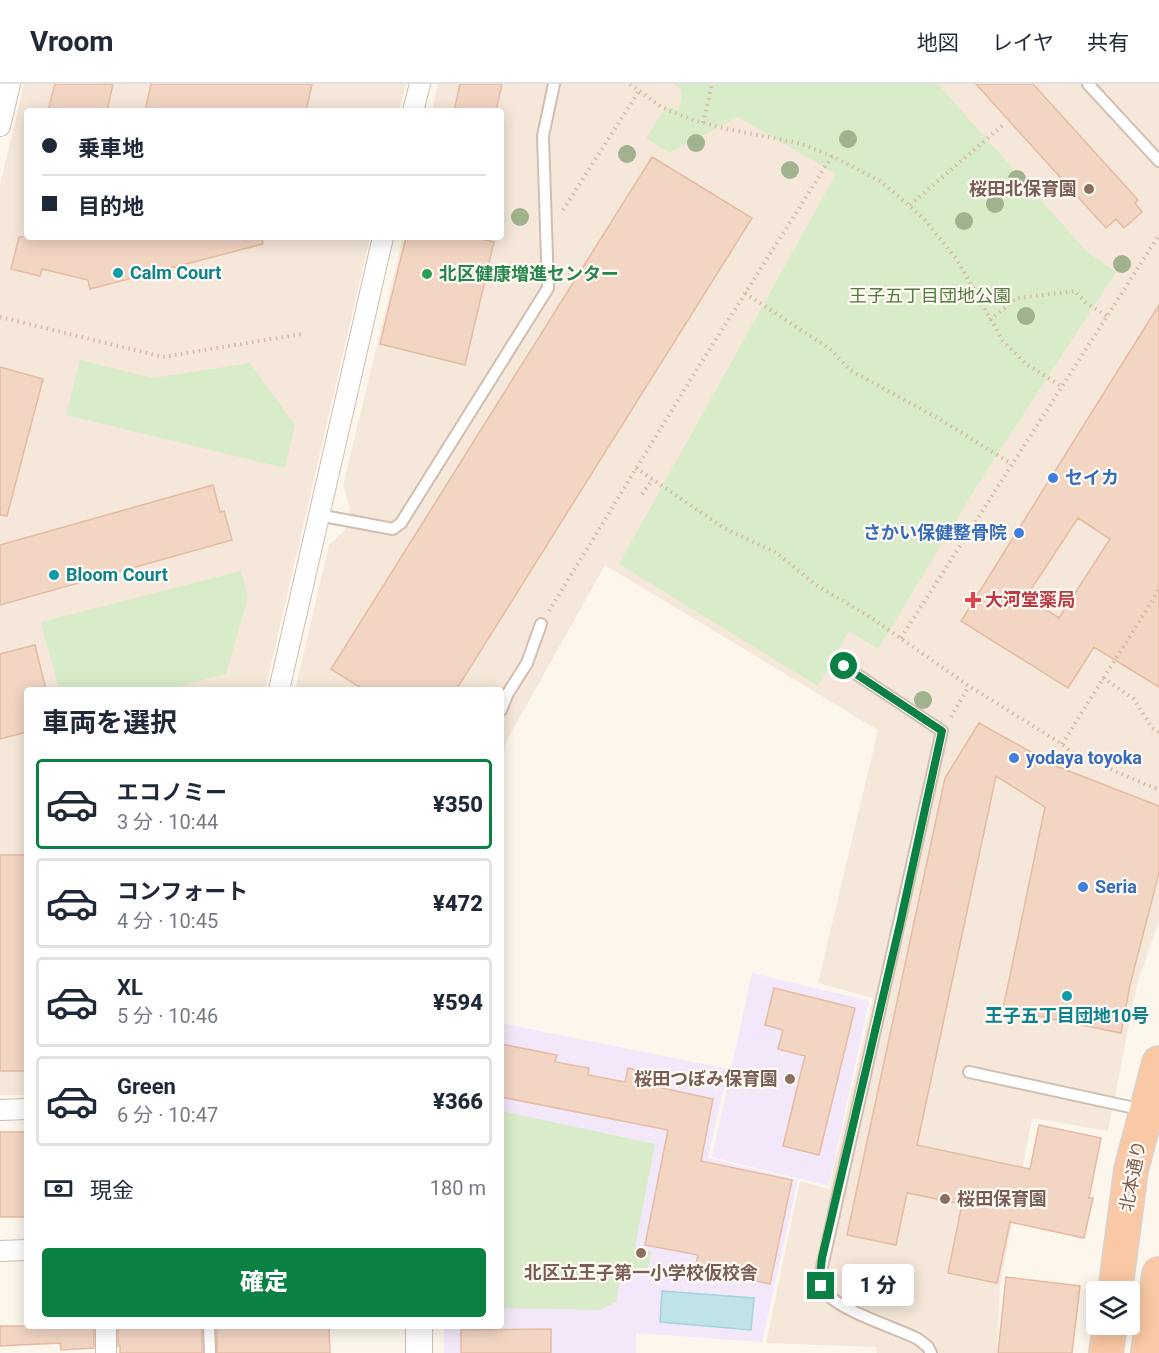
<!DOCTYPE html>
<html lang="ja">
<meta charset="utf-8">
<style>
body{margin:0;font-family:Roboto,"Noto Sans JP",sans-serif;background:#f6f6f7;color:#1f2937;height:100vh;display:flex;flex-direction:column;font-size:22px;white-space:nowrap}
*{box-sizing:border-box;margin:0}
p{font-size:20px;color:#747a83}
.icon{flex:none;width:33px;height:33px;fill:none;stroke:currentColor;stroke-width:2;stroke-linecap:round;stroke-linejoin:round}
.map{position:relative;flex:1;overflow:hidden}
.sheet{position:absolute;left:24px;top:603px;width:480px;height:642px;display:flex;flex-direction:column;background:#fff;border-radius:6px;box-shadow:0 3px 15px #0003}
.sheet>*{flex:none}
.hud{position:absolute;left:24px;top:24px;width:480px;height:132px;border-radius:6px;box-shadow:0 3px 15px #0003;display:grid;align-content:center;height:132px;padding:0 18px;background:#fff}
.buttons{position:absolute;left:1086px;top:1197px;display:grid;gap:12px}
.buttons a{display:grid;place-items:center;width:54px;height:54px;border-radius:6px;background:#fff;box-shadow:0 3px 15px #0003;font-size:30px}
.end{position:absolute;width:27px;height:27px;margin:-14px;border:8px solid #0b8043;background:#fff;box-shadow:0 0 0 3px #fff}
.from{border-radius:50%}
.bubble{position:absolute;height:42px;border-radius:6px;background:#fff;box-shadow:0 3px 15px #0003;font-size:20px;font-weight:800;line-height:42px;text-align:center}
.hud b{display:flex;align-items:center;gap:21px;height:57px;font-size:22px}
.hud b+b{border-top:2px solid #e0e1e3}
.hud i{width:15px;height:15px;background:#1f2937}
ul{padding:0;list-style:none}
li{display:flex;align-items:center;gap:18px;height:90px;margin:0 12px 9px;padding:0 6px;border:3px solid #e0e1e3;border-radius:6px}
li div{flex:1}
li b{display:block;font-size:22px}
li em{font-style:normal;font-weight:800}
li.current{border-color:#0b8043}
li>.icon{width:54px;height:54px;stroke-width:1.5}
h2{padding:0 18px;font-size:27px;line-height:72px}
.pay{display:flex;align-items:center;gap:15px;height:66px;padding:0 18px;font-size:22px}
.pay p{margin-inline-start:auto}
.button{display:flex;gap:12px;margin-top:auto;padding:12px 18px}
.button a{flex:1;height:69px;border-radius:6px;background:#0b8043;color:#fff;font-size:24px;font-weight:800;line-height:69px;text-align:center}
header{display:flex;align-items:center;gap:36px;box-sizing:border-box;height:84px;padding:0 30px;background:#fff;border-bottom:2px solid #e0e1e3}
header strong{font-size:28px}
nav{display:flex;gap:33px;margin-inline-start:auto;font-size:21px}
.map>svg:first-child{display:block}
.residential{fill:#f5e8da}
.education{fill:#f3e8fa}
.green{fill:#d8ecc9}
.water{fill:#bfe3e8;stroke:#a5d3da;stroke-width:1.5}
.building{fill:#f3d5c3;stroke:#e6bba3;stroke-width:1.5;fill-rule:evenodd}
.lines{fill:none;stroke-linecap:round;stroke-linejoin:round}
.service-casing{stroke:#d1beb0;stroke-width:14}
.minor-casing{stroke:#d1beb0;stroke-width:22}
.tertiary-casing{stroke:#d1beb0;stroke-width:28}
.trunk-casing{stroke:#dad1cd;stroke-width:36}
.path{stroke:#d9b8a5;stroke-width:4;stroke-dasharray:1.5 4.5;stroke-linecap:butt}
.service{stroke:#fff;stroke-width:10}
.minor{stroke:#fff;stroke-width:20}
.tertiary{stroke:#fff;stroke-width:26}
.trunk{stroke:#f9c8a4;stroke-width:33}
.tree{fill:#a0b28e}
.route{stroke:#0b8043;stroke-width:8}
.education-dot{fill:#8d6e63;stroke:#fffaf3;stroke-width:2}
.culture-dot{fill:#0f9aa8;stroke:#fffaf3;stroke-width:2}
.leisure-dot{fill:#2e9e5b;stroke:#fffaf3;stroke-width:2}
.shop-dot{fill:#3f7fe0;stroke:#fffaf3;stroke-width:2}
.health-dot{fill:#e0444e;stroke:#fffaf3;stroke-width:2}
.labels{text-anchor:middle;stroke-width:4.5;stroke-linejoin:round;paint-order:stroke}
.education-label{font-size:18px;font-weight:bold;fill:#785e54;stroke:#fffaf3;text-anchor:end}
.culture-label{font-size:18px;font-weight:bold;fill:#0d838f;stroke:#fffaf3;text-anchor:start}
.leisure-label{font-size:18px;font-weight:bold;fill:#27864d;stroke:#fffaf3;text-anchor:start}
.park-label{font-size:18px;fill:#537a41;stroke:#fffaf3}
.shop-label{font-size:18px;font-weight:bold;fill:#366cbe;stroke:#fffaf3;text-anchor:start}
.health-label{font-size:18px;font-weight:bold;fill:#be3a42;stroke:#fffaf3;text-anchor:start}
.street-label{font-size:18px;fill:#7a5c4d;stroke:#fffaf3}
</style>
<header>
<strong>Vroom</strong>
<nav><a>地図</a><a>レイヤ</a><a>共有</a></nav>
</header>
<div class="map">
<svg width="1159" height="1269" viewBox="0 0 1159 1269">
<rect width="100%" height="100%" fill="#fdf6ec"/>
<path class="residential" d="M 24,0 L 406,0 L 399,27 L 27,27 L 27,153 L 370,153 L 265,606 L 27,606 L 27,1011 L 0,1011 L 0,101 Z
M 438,0 L 1159,0 L 1159,837 L 1137,900 L 1108,1047 L 1032,1034 L 1000,1201 L 997,1269 L 877,1269 L 876,1263 L 766,1259 L 800,1097 L 829,1105 L 873,914 L 818,899 L 878,646 L 605,481 L 507,656 L 501,679 L 501,606 L 295,606 L 329,461 L 345,446 L 350,424 L 343,402 L 403,153 L 501,153 L 501,27 L 432,27 Z"/>
<path class="education" d="M 752,889 L 869,917 L 829,1102 L 712,1073 Z
M 501,939 L 728,985 L 708,1074 L 798,1096 L 762,1258 L 636,1249 L 636,1269 L 444,1269 L 444,1242 L 501,1242 Z"/>
<path class="green" d="M 674,0 L 938,0 L 1086,167 L 1116,188 L 980,397 L 878,565 L 849,547 L 818,602 L 619,480 L 836,90 L 738,33 L 669,69 L 646,54 L 666,23 L 679,26 L 682,7 Z
M 80,276 L 153,294 L 250,279 L 295,341 L 285,384 L 66,331 Z
M 241,487 L 248,513 L 226,590 L 163,606 L 59,606 L 41,538 Z
M 501,1027 L 655,1060 L 635,1163 L 652,1168 L 647,1187 L 621,1189 L 616,1218 L 600,1226 L 501,1224 Z"/>
<path class="water" d="M 662,1207 L 754,1214 L 751,1246 L 660,1238 Z"/>
<path class="building" d="M 55,0 L 113,0 L 107,27 L 48,27 Z
M 151,0 L 312,0 L 306,27 L 145,27 Z
M 460,0 L 502,0 L 496,27 L 454,27 Z
M 976,0 L 1033,0 L 1138,116 L 1135,119 L 1142,128 L 1124,144 L 1116,135 L 1106,144 Z
M 652,73 L 752,134 L 456,606 L 364,606 L 331,585 Z
M 19,153 L 262,153 L 263,160 L 90,205 L 88,196 L 42,185 L 40,192 L 11,185 Z
M 406,153 L 475,153 L 494,158 L 465,281 L 380,260 Z
M 1159,221 L 1159,603 L 1094,563 L 1068,604 L 961,537 ZM 1078,434 L 1110,455 L 1059,534 L 1026,513 Z
M 0,283 L 43,295 L 7,432 L 0,431 Z
M 213,401 L 220,428 L 224,427 L 232,456 L 0,521 L 0,461 Z
M 35,561 L 46,606 L 27,606 L 27,648 L 0,655 L 0,570 Z
M 979,639 L 1056,682 L 1159,722 L 1159,789 L 1130,901 L 1121,949 L 1003,925 L 1045,723 L 996,692 L 917,1061 L 1030,1085 L 1039,1041 L 1101,1054 L 1089,1114 L 1093,1114 L 1084,1154 L 1010,1138 L 997,1199 L 948,1189 L 962,1120 L 907,1109 L 896,1161 L 847,1151 L 945,694 Z
M 0,771 L 27,771 L 27,987 L 0,987 Z
M 774,904 L 855,924 L 819,1071 L 783,1062 L 805,972 L 778,965 L 783,946 L 765,941 Z
M 501,960 L 557,971 L 555,978 L 589,984 L 588,991 L 625,998 L 628,984 L 665,991 L 662,1004 L 713,1015 L 701,1077 L 792,1096 L 770,1200 L 695,1184 L 698,1171 L 645,1161 L 668,1046 L 501,1013 Z
M 0,1048 L 27,1048 L 27,1133 L 0,1133 Z
M 1006,1193 L 1080,1202 L 1072,1269 L 998,1269 Z
M 0,1242 L 94,1242 L 94,1264 L 61,1266 L 60,1259 L 0,1262 Z
M 118,1242 L 202,1242 L 202,1269 L 120,1269 L 120,1262 L 118,1262 Z
M 217,1242 L 329,1242 L 330,1269 L 217,1269 Z
M 551,1245 L 551,1269 L 461,1269 L 461,1246 Z"/>
<g class="lines">
<defs>
<path id="service" d="M 1088,0 L 1159,77
M 318,431 L 393,445 L 401,439 L 548,204 L 543,52 L 554,0
M 844,582 L 942,647 L 820,1192 C 821,1198 822,1204 826,1209 C 843,1228 894,1243 918,1255 L 928,1263 L 931,1269
M 501,626 L 508,609 L 527,579 L 541,540
M 969,988 L 1144,1026
M 209,1242 L 210,1269"/>
<path id="minor" d="M 413,27 L 420,0
M 0,42 L 10,0
M 279,606 L 383,153
M 0,1026 L 27,1025
M 0,1167 L 27,1166
M 106,1242 L 106,1269"/>
<path id="tertiary" d="M 419,1242 L 419,1269"/>
<path id="trunk" d="M 1115,1208 L 1131,1086 L 1159,979
M 1106,1269 L 1110,1240
M 1148,1269 L 1159,1190"/>
</defs>
<use href="#service" class="service-casing"/>
<use href="#minor" class="minor-casing"/>
<use href="#tertiary" class="tertiary-casing"/>
<use href="#trunk" class="trunk-casing"/>
<path class="path" d="M 630,0 L 661,23 L 693,36 L 727,45 L 799,59 L 832,72 L 882,98 L 925,136 L 957,176 L 1003,257 L 1026,280 L 1061,302
M 703,39 L 712,0
M 910,121 L 1003,41
M 563,126 L 639,7
M 745,209 L 830,265 L 850,286 L 941,336 L 1012,380
M 0,233 L 163,273 L 302,250
M 990,236 L 1017,214 L 1075,207 L 1086,219 L 1107,232
M 636,384 L 724,444 L 777,469 L 816,501 L 870,533 L 969,602 L 1062,660 L 1072,669 L 1159,706
M 642,410 L 653,395
M 549,527 L 694,290 L 832,72
M 901,554 L 1159,151
M 1103,594 L 1134,615 L 1152,644 L 1159,648
M 951,633 L 969,602
M 1062,660 L 1159,506"/>
<use href="#service" class="service"/>
<use href="#minor" class="minor"/>
<use href="#tertiary" class="tertiary"/>
<use href="#trunk" class="trunk"/>
</g>
<g class="tree">
<circle cx="848" cy="55" r="9"/>
<circle cx="696" cy="59" r="9"/>
<circle cx="627" cy="70" r="9"/>
<circle cx="790" cy="86" r="9"/>
<circle cx="1017" cy="95" r="9"/>
<circle cx="995" cy="120" r="9"/>
<circle cx="520" cy="133" r="9"/>
<circle cx="964" cy="137" r="9"/>
<circle cx="1122" cy="180" r="9"/>
<circle cx="1026" cy="232" r="9"/>
<circle cx="923" cy="616" r="9"/>
</g>
<g class="lines">
<path class="route" d="M 821,1202 L 820,1192 L 822,1174 L 900,840 L 942,647 L 844,582"/>
</g>
<g class="education-dot">
<circle cx="1089" cy="105" r="6"/>
<circle cx="790" cy="995" r="6"/>
<circle cx="945" cy="1115" r="6"/>
<circle cx="641" cy="1169" r="6"/>
</g>
<g class="culture-dot">
<circle cx="118" cy="189" r="6"/>
<circle cx="54" cy="491" r="6"/>
<circle cx="1067" cy="912" r="6"/>
</g>
<circle class="leisure-dot" cx="427" cy="190" r="6"/>
<g class="shop-dot">
<circle cx="1053" cy="394" r="6"/>
<circle cx="1019" cy="449" r="6"/>
<circle cx="1014" cy="674" r="6"/>
<circle cx="1083" cy="803" r="6"/>
</g>
<path class="health-dot" d="M970 507h6v6h6v6h-6v6h-6v-6h-6v-6h6z"/>
<g class="labels">
<g class="education-label">
<text x="1077" y="111">桜田北保育園</text>
<text x="778" y="1001">桜田つぼみ保育園</text>
<text x="957" y="1121" text-anchor="start">桜田保育園</text>
<text x="641" y="1195" text-anchor="middle">北区立王子第一小学校仮校舎</text>
</g>
<g class="culture-label">
<text x="130" y="195">Calm Court</text>
<text x="66" y="497">Bloom Court</text>
<text x="1067" y="938" text-anchor="middle">王子五丁目団地10号</text>
</g>
<g class="leisure-label">
<text x="439" y="196">北区健康増進センター</text>
</g>
<g class="park-label">
<text x="930" y="218">王子五丁目団地公園</text>
</g>
<g class="shop-label">
<text x="1065" y="400">セイカ</text>
<text x="1007" y="455" text-anchor="end">さかい保健整骨院</text>
<text x="1026" y="680">yodaya toyoka</text>
<text x="1095" y="809">Seria</text>
</g>
<g class="health-label">
<text x="985" y="522">大河堂薬局</text>
</g>
<g class="street-label">
<text transform="translate(1133 1092) rotate(-79)" y="6">北本通り</text>
</g>
</g>
</svg>
<div class="buttons">
<a><svg class="icon" aria-label="layers" viewBox="0 0 24 24"><path d="M12 4l9 5-9 5-9-5zM3 14l9 5 9-5"/></svg></a>
</div>
<i class="end from" style="left:844px;top:582px"></i>
<i class="end" style="left:821px;top:1202px"></i>
<div class="bubble" style="left:842px;top:1180px;width:72px">1 分</div>
<div class="hud">
<b><i class="from"></i>乗車地</b>
<b><i></i>目的地</b>
</div>
<section class="sheet">
<h2>車両を選択</h2>
<ul>
<li class="current"><svg class="icon" aria-label="car" viewBox="0 0 24 24"><path d="M5 17H2v-5l4-1 3-4h7l3 4 3 1v5h-3M9 17h6M6 11h13"/><circle cx="7" cy="17" r="2"/><circle cx="17" cy="17" r="2"/></svg><div><b>エコノミー</b><p>3 分 · 10:44</p></div><em>¥350</em></li>
<li><svg class="icon" aria-label="car" viewBox="0 0 24 24"><path d="M5 17H2v-5l4-1 3-4h7l3 4 3 1v5h-3M9 17h6M6 11h13"/><circle cx="7" cy="17" r="2"/><circle cx="17" cy="17" r="2"/></svg><div><b>コンフォート</b><p>4 分 · 10:45</p></div><em>¥472</em></li>
<li><svg class="icon" aria-label="car" viewBox="0 0 24 24"><path d="M5 17H2v-5l4-1 3-4h7l3 4 3 1v5h-3M9 17h6M6 11h13"/><circle cx="7" cy="17" r="2"/><circle cx="17" cy="17" r="2"/></svg><div><b>XL</b><p>5 分 · 10:46</p></div><em>¥594</em></li>
<li><svg class="icon" aria-label="car" viewBox="0 0 24 24"><path d="M5 17H2v-5l4-1 3-4h7l3 4 3 1v5h-3M9 17h6M6 11h13"/><circle cx="7" cy="17" r="2"/><circle cx="17" cy="17" r="2"/></svg><div><b>Green</b><p>6 分 · 10:47</p></div><em>¥366</em></li>
</ul>
<div class="pay"><svg class="icon" aria-label="cash" viewBox="0 0 24 24"><path d="M3 7h18v10H3z"/><circle cx="12" cy="12" r="2"/></svg>現金<p>180 m</p></div>
<div class="button"><a>確定</a></div>
</section>
</div>
